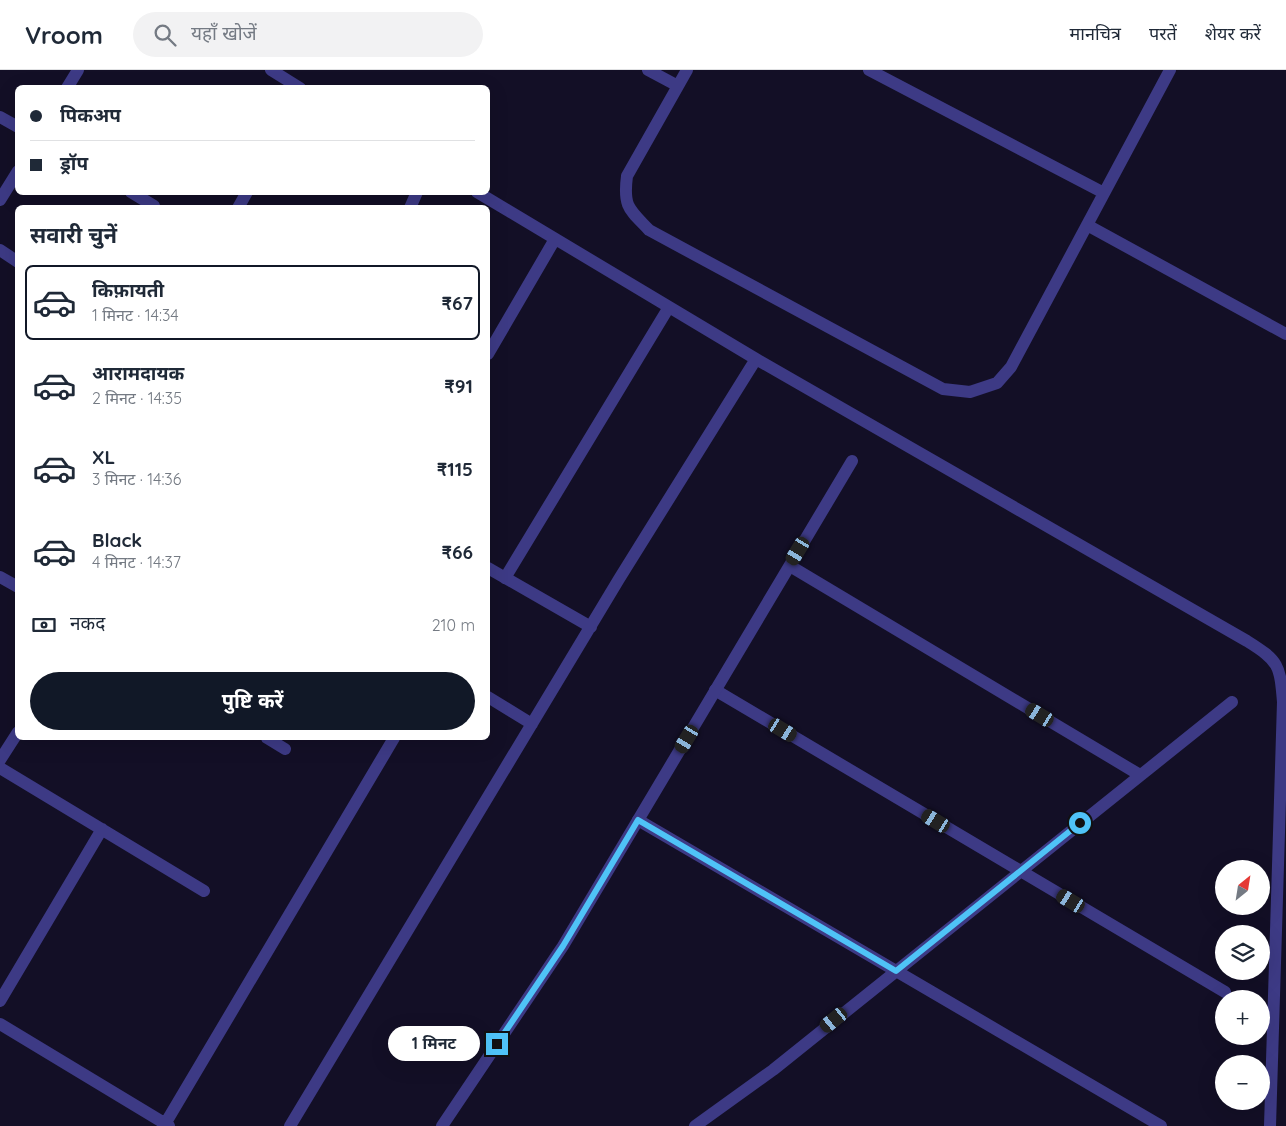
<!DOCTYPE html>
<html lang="hi">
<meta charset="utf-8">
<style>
body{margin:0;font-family:Quicksand,"Noto Sans Devanagari",sans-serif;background:#f2f2f3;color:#1f2937;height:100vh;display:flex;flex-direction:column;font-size:19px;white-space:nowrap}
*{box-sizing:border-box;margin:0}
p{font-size:16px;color:#747a83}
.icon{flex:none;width:28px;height:28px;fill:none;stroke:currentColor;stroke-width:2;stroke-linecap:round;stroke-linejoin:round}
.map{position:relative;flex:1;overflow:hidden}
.panel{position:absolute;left:15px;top:135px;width:475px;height:535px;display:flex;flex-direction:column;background:#fff;border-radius:8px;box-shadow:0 5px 20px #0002}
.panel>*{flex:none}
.guide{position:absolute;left:15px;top:15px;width:475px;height:110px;border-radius:8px;box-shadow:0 5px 20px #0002;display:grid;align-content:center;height:110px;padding:0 15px;background:#fff}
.needle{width:32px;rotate:30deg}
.controls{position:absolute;left:1215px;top:790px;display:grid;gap:10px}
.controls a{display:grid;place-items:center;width:55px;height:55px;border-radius:50%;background:#fff;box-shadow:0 5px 20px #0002;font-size:25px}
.end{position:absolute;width:22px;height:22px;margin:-11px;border:6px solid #4fc3f7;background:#111;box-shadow:0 0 0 2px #111}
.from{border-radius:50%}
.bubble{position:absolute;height:35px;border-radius:18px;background:#fff;box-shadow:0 5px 20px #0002;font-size:16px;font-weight:700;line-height:35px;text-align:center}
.car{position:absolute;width:15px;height:30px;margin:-15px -8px;border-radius:6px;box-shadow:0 0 4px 1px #0007;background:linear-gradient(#222 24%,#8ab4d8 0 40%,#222 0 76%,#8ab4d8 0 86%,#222 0)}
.guide b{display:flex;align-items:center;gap:18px;height:48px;font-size:19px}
.guide b+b{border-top:1px solid #e0e1e3}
.guide i{width:12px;height:12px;background:#1f2937}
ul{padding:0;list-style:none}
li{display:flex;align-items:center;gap:15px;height:75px;margin:0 10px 8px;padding:0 5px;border:2px solid transparent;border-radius:8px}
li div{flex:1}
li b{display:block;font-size:19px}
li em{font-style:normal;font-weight:700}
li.active{border-color:#111827}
li>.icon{width:45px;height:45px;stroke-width:1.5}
h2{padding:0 15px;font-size:22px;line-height:60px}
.pay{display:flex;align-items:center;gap:12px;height:55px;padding:0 15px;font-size:19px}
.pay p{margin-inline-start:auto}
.button{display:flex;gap:10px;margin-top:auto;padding:10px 15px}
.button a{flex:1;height:58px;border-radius:30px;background:#111827;color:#fff;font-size:20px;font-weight:700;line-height:58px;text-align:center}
header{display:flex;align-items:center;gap:30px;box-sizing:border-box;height:70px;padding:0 25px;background:#fff;border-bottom:1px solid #e0e1e3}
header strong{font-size:24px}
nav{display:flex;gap:28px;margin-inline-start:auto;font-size:18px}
.search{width:350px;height:45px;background:#f2f2f3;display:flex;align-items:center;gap:12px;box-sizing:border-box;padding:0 18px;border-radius:28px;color:#747a83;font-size:19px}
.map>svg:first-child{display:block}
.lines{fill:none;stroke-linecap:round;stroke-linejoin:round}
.lane{stroke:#3d3a85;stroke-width:12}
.street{stroke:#3d3a85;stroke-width:12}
.route{stroke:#4fc3f7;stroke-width:6}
</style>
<header>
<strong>Vroom</strong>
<div class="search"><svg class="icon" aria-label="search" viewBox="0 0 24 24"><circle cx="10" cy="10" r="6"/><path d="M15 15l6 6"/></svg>यहाँ खोजें</div>
<nav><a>मानचित्र</a><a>परतें</a><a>शेयर करें</a></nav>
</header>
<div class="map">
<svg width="1286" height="1056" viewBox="0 0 1286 1056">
<rect width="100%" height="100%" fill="#130f26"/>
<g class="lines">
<path class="lane" d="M 790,496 L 1140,705
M 715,620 L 1225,922
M 638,750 L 1161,1056
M 695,1056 L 773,1000 L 1232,632"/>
<path class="street" d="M 271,0 L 300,18
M 648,0 L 678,16
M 687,0 L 627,106 C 623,137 629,139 649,160 L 943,319 L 970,322 L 997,313 L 1011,297 L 1170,0
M 869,0 L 1104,123
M 67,18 L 78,0
M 0,47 L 18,57
M 131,122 L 154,136
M 477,122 L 756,289 L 1247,571 C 1279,591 1280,595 1283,632 L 1270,1056
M 0,130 L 18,101
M 238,138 L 247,122
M 410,138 L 417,122
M 1087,155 L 1286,264
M 0,180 L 18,192
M 488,284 L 555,169
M 488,498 L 591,557
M 0,507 L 18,517
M 505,508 L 669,237
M 488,627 L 532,654
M 267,668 L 285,679
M 0,690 L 18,662
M 0,698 L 204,821
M 0,931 L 102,759
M 0,954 L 169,1056
M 165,1054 L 394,668
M 290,1056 L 619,509 L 756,289
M 442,1056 L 563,876 L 852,391"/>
</g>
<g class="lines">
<path class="route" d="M 497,974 L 563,876 L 638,750 L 896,901 L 1080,753"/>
</g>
</svg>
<div class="controls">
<a><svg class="needle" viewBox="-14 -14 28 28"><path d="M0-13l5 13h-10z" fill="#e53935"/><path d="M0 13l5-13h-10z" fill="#747a83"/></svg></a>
<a><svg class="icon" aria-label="layers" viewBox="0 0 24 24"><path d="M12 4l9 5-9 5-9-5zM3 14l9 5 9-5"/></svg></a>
<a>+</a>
<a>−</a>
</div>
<i class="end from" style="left:1080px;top:753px"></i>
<i class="end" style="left:497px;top:974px"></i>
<div class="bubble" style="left:388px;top:956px;width:92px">1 मिनट</div>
<i class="car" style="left:798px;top:481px;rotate:211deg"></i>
<i class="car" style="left:1040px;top:645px;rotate:301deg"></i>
<i class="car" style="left:783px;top:660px;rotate:121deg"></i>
<i class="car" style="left:687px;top:669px;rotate:211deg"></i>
<i class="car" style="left:936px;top:751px;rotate:301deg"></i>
<i class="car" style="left:1071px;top:831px;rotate:301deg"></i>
<i class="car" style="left:834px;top:950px;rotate:231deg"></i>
<div class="guide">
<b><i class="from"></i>पिकअप</b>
<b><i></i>ड्रॉप</b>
</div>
<section class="panel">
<h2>सवारी चुनें</h2>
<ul>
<li class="active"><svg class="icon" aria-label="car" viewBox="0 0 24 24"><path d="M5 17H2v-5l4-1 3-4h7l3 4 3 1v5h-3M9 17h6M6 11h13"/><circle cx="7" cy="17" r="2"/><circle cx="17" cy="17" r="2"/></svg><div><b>किफ़ायती</b><p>1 मिनट · 14:34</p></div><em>₹67</em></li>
<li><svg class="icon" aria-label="car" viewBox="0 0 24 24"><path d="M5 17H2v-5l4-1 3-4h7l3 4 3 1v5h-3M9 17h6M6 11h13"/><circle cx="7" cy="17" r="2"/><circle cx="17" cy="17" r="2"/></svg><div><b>आरामदायक</b><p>2 मिनट · 14:35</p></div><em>₹91</em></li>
<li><svg class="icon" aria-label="car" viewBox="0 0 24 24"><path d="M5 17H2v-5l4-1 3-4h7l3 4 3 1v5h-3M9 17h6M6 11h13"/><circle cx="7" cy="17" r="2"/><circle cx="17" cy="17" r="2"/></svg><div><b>XL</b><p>3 मिनट · 14:36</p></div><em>₹115</em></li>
<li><svg class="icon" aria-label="car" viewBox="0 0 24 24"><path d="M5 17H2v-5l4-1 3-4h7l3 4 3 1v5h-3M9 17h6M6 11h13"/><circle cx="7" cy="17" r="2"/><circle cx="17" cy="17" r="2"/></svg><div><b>Black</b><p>4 मिनट · 14:37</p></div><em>₹66</em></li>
</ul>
<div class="pay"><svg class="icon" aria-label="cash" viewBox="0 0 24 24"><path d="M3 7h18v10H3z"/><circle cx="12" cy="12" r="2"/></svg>नकद<p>210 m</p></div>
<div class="button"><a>पुष्टि करें</a></div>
</section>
</div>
